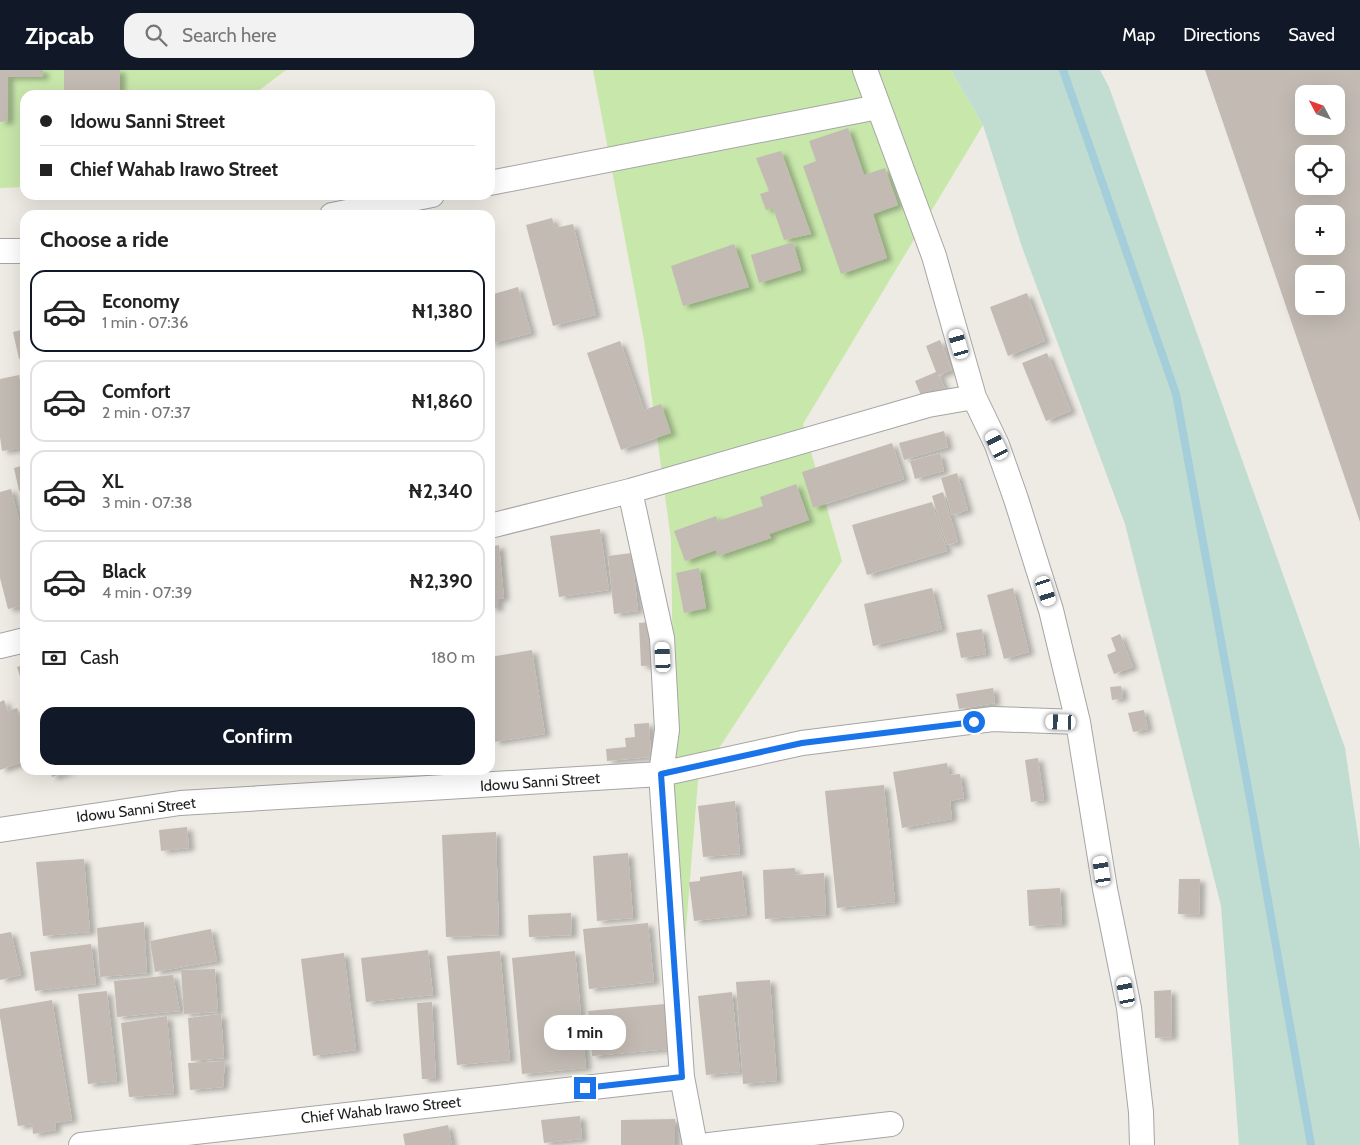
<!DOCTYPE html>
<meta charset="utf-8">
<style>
body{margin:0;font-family:Cabin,sans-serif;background:#f2f2f2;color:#222;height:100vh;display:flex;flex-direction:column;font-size:19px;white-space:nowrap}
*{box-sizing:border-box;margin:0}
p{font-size:16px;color:#767676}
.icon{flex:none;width:28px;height:28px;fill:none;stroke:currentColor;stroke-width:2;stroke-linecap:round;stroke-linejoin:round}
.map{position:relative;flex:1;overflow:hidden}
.details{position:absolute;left:20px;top:140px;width:475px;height:565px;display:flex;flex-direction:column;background:#fff;border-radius:15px;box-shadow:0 5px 20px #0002}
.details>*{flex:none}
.banner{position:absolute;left:20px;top:20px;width:475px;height:110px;border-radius:15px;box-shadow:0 5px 20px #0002;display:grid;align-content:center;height:110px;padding:0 20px;background:#fff}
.needle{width:32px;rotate:311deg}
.buttons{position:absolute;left:1295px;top:15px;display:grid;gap:10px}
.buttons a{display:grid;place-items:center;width:50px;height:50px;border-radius:10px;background:#fff;box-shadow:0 5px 20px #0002;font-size:25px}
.end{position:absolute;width:22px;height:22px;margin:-11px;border:6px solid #1a73e8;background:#fff;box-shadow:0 0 0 2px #fff}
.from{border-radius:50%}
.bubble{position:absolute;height:35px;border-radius:15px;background:#fff;box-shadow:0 5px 20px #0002;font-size:16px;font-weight:800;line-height:35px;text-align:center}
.car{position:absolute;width:15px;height:30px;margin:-15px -8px;border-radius:6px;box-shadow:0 0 4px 1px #0007;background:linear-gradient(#fff 24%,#345 0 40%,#fff 0 76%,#345 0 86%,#fff 0)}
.banner b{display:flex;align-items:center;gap:18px;height:48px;font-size:19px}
.banner b+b{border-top:1px solid #e0e0e0}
.banner i{width:12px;height:12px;background:#222}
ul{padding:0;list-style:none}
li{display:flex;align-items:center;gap:15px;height:82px;margin:0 10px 8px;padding:0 10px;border:2px solid #e0e0e0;border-radius:15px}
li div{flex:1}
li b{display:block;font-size:19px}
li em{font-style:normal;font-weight:800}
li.active{border-color:#111827}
li>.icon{width:45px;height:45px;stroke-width:1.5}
h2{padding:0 20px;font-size:22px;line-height:60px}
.pay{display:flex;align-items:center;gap:12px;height:55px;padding:0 20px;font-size:19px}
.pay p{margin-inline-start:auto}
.button{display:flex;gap:10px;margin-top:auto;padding:10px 20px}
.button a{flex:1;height:58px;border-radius:15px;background:#111827;color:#fff;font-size:20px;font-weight:800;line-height:58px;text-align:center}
header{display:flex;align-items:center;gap:30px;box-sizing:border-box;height:70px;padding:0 25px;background:#111827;color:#fff}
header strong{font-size:24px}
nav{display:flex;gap:28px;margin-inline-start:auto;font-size:18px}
.search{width:350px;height:45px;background:#f2f2f2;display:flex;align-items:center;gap:12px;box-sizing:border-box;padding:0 18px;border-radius:15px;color:#767676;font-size:19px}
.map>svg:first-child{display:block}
.grass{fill:#c8e7ab}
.wetland{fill:#c1dcd0}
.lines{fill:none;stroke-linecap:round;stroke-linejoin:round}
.stream{stroke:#a5cedb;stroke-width:8}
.building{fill:#c3bbb3;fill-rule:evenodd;filter:url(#shadow)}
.minor-casing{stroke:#a5a5a5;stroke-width:26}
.minor{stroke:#fff;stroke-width:24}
.route{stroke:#1a73e8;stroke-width:6}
.labels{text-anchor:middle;stroke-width:4;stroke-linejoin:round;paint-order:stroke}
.street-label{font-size:15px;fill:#1e1e1e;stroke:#fff}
</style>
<header>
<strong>Zipcab</strong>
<div class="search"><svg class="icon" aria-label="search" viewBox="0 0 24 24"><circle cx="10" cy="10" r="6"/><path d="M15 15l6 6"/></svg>Search here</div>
<nav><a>Map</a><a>Directions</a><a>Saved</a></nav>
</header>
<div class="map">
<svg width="1360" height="1075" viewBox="0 0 1360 1075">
<defs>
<filter id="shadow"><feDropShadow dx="5.5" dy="3" stdDeviation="2.5" flood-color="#0004"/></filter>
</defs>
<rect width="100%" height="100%" fill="#eeebe4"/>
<path class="grass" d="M 0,0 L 286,0 L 253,25 L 25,25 L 25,117 L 0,118 Z
M 593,0 L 951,0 L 983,55 L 803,354 L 842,491 L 698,710 L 678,959 L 671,470 L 644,270 Z"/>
<path class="wetland" d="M 951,0 L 1100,0 L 1109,17 L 1345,678 L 1360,780 L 1360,1075 L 1239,1075 L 1221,836 L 1125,454 L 1022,177 L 983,55 Z"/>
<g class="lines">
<path class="stream" d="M 1063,0 L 1176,324 L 1254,751 L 1311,1075"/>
</g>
<path class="building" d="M 0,0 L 43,0 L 43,7 L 8,7 L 8,51 L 0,52 Z
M 64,0 L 120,0 L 120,25 L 64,25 Z
M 1205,0 L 1360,0 L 1360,452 ZM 1304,24 L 1336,24 L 1336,56 L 1304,56 ZM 1304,84 L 1336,84 L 1336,116 L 1304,116 ZM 1304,144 L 1336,144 L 1336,176 L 1304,176 ZM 1304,204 L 1336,204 L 1336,236 L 1304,236 Z
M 848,58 L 864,105 L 885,98 L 898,135 L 873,144 L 887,188 L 841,204 L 803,96 L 816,91 L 809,71 Z
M 781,81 L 811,164 L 784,170 L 773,138 L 766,140 L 760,124 L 769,121 L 756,88 Z
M 552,148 L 555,158 L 573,154 L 596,245 L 553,256 L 526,155 Z
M 793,172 L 801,200 L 759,213 L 751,185 Z
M 734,174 L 749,217 L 683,236 L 671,196 Z
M 518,217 L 531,263 L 490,274 L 490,225 Z
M 1027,223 L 1045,271 L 1008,286 L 990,237 Z
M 25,259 L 25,288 L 19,289 L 13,262 Z
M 940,270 L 952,300 L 939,305 L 946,321 L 923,330 L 915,311 L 936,302 L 926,276 Z
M 620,271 L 644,340 L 661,334 L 671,363 L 621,380 L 587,283 Z
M 1047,283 L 1071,341 L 1046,351 L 1022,293 Z
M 19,305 L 25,341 L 25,377 L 2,381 L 0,367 L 0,309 Z
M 944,361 L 948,377 L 904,390 L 899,373 Z
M 892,373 L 904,409 L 813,438 L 802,402 Z
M 940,383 L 944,401 L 915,409 L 910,391 Z
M 25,395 L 25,420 L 19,421 L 14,398 Z
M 957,403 L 968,440 L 952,445 L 941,408 Z
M 796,414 L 809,450 L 769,464 L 771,468 L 718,486 L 716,480 L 685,491 L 674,461 L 716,446 L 718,451 L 763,436 L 760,427 Z
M 11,419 L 25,474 L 25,535 L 8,539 L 0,508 L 0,422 Z
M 943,422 L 958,472 L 947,475 L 932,426 Z
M 932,432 L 947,481 L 867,505 L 852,455 Z
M 25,442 L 25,461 L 24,461 L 20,444 Z
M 600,459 L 609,520 L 559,527 L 550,466 Z
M 499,475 L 504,528 L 498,529 L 498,538 L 490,538 L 490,477 Z
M 632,483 L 638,541 L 614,544 L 608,486 Z
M 699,498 L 706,538 L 684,543 L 676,503 Z
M 932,518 L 942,559 L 873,576 L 864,534 Z
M 1013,518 L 1029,582 L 1004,589 L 987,525 Z
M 657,551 L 660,595 L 641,596 L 639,553 Z
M 982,559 L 986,584 L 961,588 L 956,563 Z
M 1120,564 L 1133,597 L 1114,604 L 1107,585 L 1116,581 L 1111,568 Z
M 532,580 L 545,664 L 494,672 L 490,643 L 490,587 Z
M 25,594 L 25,622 L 17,597 Z
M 1121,616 L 1123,628 L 1112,630 L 1110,617 Z
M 993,618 L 995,633 L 959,639 L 956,624 Z
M 4,630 L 8,641 L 17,638 L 25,661 L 25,691 L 0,700 L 0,632 Z
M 1144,640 L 1148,659 L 1133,662 L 1128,643 Z
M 649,653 L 651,687 L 607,691 L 606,679 L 626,677 L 625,668 L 635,667 L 634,654 Z
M 1038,688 L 1044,730 L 1031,732 L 1025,690 Z
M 947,693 L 949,705 L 960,704 L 964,728 L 950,731 L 952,749 L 902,758 L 893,702 Z
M 50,700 L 73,700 L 52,707 Z
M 884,715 L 895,832 L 837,838 L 825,721 Z
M 735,731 L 740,784 L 703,787 L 698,736 Z
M 187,757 L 189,778 L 161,781 L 159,760 Z
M 496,762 L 499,865 L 446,867 L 442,765 Z
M 628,783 L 633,848 L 597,851 L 593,786 Z
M 84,789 L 90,862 L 43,866 L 36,792 Z
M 795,798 L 795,805 L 824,803 L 826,845 L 765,849 L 763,800 Z
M 742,801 L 747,845 L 694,851 L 689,812 L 700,811 L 700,807 Z
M 1179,809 L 1200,809 L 1199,845 L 1178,844 Z
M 1060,818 L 1062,854 L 1029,856 L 1027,820 Z
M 571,843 L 572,865 L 529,867 L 528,845 Z
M 144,852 L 147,903 L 100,907 L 97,858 Z
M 648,853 L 654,912 L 589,919 L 583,859 Z
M 211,859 L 217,891 L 155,902 L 150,871 Z
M 11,862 L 21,905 L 0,910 L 0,864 Z
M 91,874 L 96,914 L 35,921 L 30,882 Z
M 428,880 L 433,925 L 366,932 L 361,888 Z
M 500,881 L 510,990 L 457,995 L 447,886 Z
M 575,881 L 586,998 L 522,1004 L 512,888 Z
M 344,883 L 356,980 L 313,986 L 301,889 Z
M 215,899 L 218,942 L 184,944 L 181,900 Z
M 173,905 L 180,941 L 117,947 L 114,911 Z
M 770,910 L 777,1011 L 743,1014 L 736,912 Z
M 1171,920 L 1172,967 L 1155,968 L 1154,921 Z
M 107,921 L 117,1011 L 88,1014 L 78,924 Z
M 732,922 L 740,1002 L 706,1005 L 698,926 Z
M 52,930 L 72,1050 L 55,1053 L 56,1060 L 33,1064 L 32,1054 L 18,1056 L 0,947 L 0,939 Z
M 432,932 L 436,1009 L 422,1009 L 417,933 Z
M 665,934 L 669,979 L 592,986 L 588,941 Z
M 221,944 L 224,988 L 191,991 L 188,948 Z
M 167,946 L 174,1024 L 129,1027 L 121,953 Z
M 225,991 L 223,1017 L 190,1020 L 188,993 Z
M 580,1046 L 582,1069 L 544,1073 L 541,1050 Z
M 675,1049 L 675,1075 L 621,1075 L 621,1050 Z
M 448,1055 L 452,1075 L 405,1075 L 403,1064 Z"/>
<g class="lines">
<defs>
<path id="minor" d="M 865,0 L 934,186 L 974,327 L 997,375 L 1016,429 L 1051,540 L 1078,652 L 1105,819 L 1129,938 L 1141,1042 L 1142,1075
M 490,113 L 878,37
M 332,145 L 432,125
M 0,181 L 25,181
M 630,421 L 662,568 L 667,660 L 661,704 L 682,1007 L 695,1075
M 490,456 L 630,421 L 928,335 L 974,327
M 0,576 L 25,570
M 0,760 L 180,733 L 661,704 L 802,673 L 993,649 L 1078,652
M 81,1075 L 682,1007
M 709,1075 L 891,1054"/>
</defs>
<use href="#minor" class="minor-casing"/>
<use href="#minor" class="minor"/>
</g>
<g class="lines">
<path class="route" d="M 585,1018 L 682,1007 L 661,704 L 802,673 L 974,652"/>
</g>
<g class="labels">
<g class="street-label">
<text transform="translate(540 712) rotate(-4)" y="5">Idowu Sanni Street</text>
<text transform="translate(136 740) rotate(-7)" y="5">Idowu Sanni Street</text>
<text transform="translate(381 1040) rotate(-6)" y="5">Chief Wahab Irawo Street</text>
</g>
</g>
</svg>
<div class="buttons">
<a><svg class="needle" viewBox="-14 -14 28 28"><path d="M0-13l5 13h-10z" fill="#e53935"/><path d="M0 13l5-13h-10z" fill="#767676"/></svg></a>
<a><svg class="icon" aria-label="locate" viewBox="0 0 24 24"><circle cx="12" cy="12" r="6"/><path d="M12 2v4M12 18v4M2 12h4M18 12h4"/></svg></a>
<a>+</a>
<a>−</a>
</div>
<i class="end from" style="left:974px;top:652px"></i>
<i class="end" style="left:585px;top:1018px"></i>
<div class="bubble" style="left:544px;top:945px;width:82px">1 min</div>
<i class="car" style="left:959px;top:274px;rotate:344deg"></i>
<i class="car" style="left:997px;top:375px;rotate:334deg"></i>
<i class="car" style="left:1046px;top:521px;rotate:162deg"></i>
<i class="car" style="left:663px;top:587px;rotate:357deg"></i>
<i class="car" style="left:1061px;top:652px;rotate:272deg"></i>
<i class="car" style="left:1102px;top:801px;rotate:351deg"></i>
<i class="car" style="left:1126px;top:922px;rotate:349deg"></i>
<div class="banner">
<b><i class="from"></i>Idowu Sanni Street</b>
<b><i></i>Chief Wahab Irawo Street</b>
</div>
<section class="details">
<h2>Choose a ride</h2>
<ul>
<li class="active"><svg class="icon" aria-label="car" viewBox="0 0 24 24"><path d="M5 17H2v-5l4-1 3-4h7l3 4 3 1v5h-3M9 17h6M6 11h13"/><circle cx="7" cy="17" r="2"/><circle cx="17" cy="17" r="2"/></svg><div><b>Economy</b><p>1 min · 07:36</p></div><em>₦1,380</em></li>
<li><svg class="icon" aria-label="car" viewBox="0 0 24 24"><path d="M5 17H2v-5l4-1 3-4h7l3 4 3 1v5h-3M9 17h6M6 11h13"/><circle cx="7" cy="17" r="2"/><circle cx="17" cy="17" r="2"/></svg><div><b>Comfort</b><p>2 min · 07:37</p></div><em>₦1,860</em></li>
<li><svg class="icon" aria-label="car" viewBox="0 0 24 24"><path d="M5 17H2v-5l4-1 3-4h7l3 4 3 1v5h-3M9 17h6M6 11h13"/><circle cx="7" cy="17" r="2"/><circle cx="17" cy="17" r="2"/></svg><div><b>XL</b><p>3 min · 07:38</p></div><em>₦2,340</em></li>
<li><svg class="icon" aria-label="car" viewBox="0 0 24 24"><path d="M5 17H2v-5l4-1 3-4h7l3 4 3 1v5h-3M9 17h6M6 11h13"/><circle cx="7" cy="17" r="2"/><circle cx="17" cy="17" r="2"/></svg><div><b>Black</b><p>4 min · 07:39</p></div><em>₦2,390</em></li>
</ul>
<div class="pay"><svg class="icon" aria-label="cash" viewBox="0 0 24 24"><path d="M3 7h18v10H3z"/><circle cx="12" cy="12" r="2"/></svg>Cash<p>180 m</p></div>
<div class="button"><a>Confirm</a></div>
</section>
</div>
